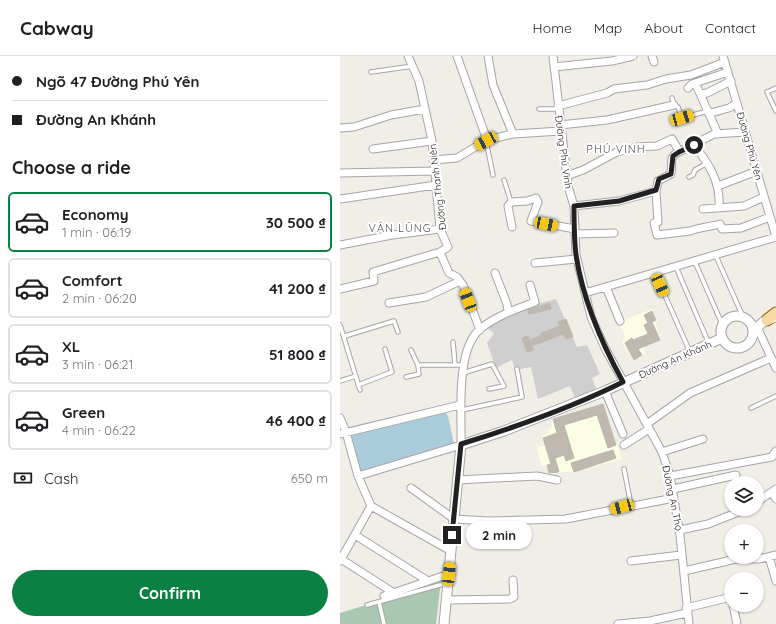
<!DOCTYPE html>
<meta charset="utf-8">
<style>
body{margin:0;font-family:Quicksand,sans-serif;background:#f2f2f2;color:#202124;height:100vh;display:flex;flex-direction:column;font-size:15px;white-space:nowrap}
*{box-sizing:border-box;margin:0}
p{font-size:13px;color:#757577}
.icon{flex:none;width:22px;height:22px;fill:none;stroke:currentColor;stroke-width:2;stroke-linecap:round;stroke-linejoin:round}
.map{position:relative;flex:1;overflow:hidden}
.panel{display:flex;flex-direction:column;background:#fff;width:340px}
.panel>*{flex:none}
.hud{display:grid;align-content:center;height:88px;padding:0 12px;background:#fff}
.fabs{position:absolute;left:384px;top:420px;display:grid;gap:8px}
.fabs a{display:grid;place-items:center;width:40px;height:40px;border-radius:50%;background:#fff;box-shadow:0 1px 3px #0004;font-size:20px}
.end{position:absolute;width:18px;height:18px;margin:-9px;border:5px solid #212121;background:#fff;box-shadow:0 0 0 2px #fff}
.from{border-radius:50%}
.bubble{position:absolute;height:28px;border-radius:14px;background:#fff;box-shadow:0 1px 3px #0004;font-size:13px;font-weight:700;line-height:28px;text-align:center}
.car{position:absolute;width:12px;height:24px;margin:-12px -6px;border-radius:5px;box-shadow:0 0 3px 1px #0007;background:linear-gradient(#f5c518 24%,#345 0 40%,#f5c518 0 76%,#345 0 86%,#f5c518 0)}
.hud b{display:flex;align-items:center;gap:14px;height:38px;font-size:15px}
.hud b+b{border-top:1px solid #e0e0e0}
.hud i{width:10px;height:10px;background:#202124}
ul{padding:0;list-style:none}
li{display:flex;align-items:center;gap:12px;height:60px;margin:0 8px 6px;padding:0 4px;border:2px solid #e0e0e0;border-radius:6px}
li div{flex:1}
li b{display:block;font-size:15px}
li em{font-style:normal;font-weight:700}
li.on{border-color:#0b8043}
li>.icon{width:36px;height:36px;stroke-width:1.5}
h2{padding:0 12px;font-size:18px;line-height:48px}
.pay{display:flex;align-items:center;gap:10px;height:44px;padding:0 12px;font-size:15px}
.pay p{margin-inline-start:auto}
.button{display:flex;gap:8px;margin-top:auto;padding:8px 12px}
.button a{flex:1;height:46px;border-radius:24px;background:#0b8043;color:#fff;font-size:16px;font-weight:700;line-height:46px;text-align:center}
header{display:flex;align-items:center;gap:24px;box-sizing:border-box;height:56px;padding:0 20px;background:#fff;border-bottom:1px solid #e0e0e0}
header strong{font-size:19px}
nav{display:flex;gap:22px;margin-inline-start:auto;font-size:14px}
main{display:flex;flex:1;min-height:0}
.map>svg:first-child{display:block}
.education{fill:#fbfde4}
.religious{fill:#cfcfcf}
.cemetery{fill:#aac8b1}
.water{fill:#abcddb}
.building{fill:#beb8b1;stroke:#c1b7ab}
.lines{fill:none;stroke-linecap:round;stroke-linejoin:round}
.service-casing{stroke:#a5a5a5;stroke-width:5.5}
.minor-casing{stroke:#a5a5a5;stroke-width:9}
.tertiary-casing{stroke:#a5a5a5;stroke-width:11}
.primary-casing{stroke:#947009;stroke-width:13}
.service{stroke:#fff;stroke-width:3.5}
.minor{stroke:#fff;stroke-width:7}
.tertiary{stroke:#fff;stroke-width:9}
.primary{stroke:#f7daa7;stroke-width:11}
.route{stroke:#212121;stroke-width:5}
.labels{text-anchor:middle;stroke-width:4;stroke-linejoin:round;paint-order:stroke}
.street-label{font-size:10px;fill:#212121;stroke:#fff}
.neighbourhood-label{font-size:11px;letter-spacing:1px;fill:#545454;stroke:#fff}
</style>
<header>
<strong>Cabway</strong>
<nav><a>Home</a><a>Map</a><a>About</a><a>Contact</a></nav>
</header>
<main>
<section class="panel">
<div class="hud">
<b><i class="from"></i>Ngõ 47 Đường Phú Yên</b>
<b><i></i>Đường An Khánh</b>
</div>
<h2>Choose a ride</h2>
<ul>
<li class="on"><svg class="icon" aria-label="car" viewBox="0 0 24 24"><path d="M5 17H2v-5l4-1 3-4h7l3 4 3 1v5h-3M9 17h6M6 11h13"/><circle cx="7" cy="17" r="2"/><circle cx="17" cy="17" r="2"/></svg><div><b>Economy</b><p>1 min · 06:19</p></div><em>30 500 ₫</em></li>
<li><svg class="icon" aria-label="car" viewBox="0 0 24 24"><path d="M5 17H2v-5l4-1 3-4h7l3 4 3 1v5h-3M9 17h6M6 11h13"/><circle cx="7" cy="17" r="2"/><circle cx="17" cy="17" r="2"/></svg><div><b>Comfort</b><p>2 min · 06:20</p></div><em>41 200 ₫</em></li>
<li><svg class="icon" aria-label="car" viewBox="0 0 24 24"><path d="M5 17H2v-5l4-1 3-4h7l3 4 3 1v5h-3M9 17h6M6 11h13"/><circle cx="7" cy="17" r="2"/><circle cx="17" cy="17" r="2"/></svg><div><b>XL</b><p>3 min · 06:21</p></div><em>51 800 ₫</em></li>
<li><svg class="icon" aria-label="car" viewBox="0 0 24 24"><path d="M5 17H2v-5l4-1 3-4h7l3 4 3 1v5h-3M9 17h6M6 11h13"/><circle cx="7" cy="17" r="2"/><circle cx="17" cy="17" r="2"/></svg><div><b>Green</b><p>4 min · 06:22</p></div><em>46 400 ₫</em></li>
</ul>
<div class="pay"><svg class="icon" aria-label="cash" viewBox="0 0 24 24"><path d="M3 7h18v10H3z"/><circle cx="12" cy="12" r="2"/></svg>Cash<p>650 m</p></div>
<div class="button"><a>Confirm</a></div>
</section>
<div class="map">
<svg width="436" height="568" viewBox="0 0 436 568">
<rect width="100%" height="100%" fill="#f1eee8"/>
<path class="education" d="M 312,253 L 318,265 L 315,267 L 321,283 L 304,291 L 306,297 L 293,304 L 282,286 L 285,280 L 279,266 Z
M 263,348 L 282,403 L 234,416 L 223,416 L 208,419 L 206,409 L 201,410 L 197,392 L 204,389 L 202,380 L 209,377 L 208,373 L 212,372 L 211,364 Z"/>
<path class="religious" d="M 216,243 L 237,291 L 247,289 L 260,318 L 252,322 L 257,335 L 236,344 L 230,330 L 198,343 L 191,311 L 175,314 L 172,304 L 156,312 L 147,287 L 154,277 L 146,271 L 189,250 Z"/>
<path class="cemetery" d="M 98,527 L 100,533 L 96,568 L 0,568 L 0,557 Z"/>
<path class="water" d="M 104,354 L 108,360 L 114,388 L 19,416 L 7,380 L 11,375 Z"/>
<path class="building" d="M 210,247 L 211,253 L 189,258 L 188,254 Z
M 312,255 L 316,264 L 312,266 L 320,284 L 298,293 L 302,299 L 294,304 L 285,287 L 292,282 L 293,284 L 308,278 L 304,269 L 308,267 L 304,259 Z
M 226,263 L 233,281 L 226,283 L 223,278 L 192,290 L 193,294 L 187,296 L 182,282 L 188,280 L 190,284 L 202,279 L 201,277 L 220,270 L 218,266 Z
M 263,348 L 276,389 L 268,392 L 257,359 L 224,369 L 234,402 L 226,405 L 224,399 L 215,402 L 219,416 L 209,417 L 207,409 L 211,408 L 203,382 L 217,377 L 213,363 Z
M 273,394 L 276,402 L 234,416 L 231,407 Z"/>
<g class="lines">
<defs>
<path id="service" d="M 31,16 L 73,10
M 436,32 L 427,36 L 436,55
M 332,42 L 334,49 L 338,51 L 342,62 L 368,55
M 199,53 L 218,53
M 146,85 L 153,119
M 349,121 L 353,119 L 355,114 L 367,107
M 164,124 L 171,146
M 376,200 L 404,263
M 355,206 L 382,268
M 336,211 L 369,288
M 315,217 L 350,296
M 0,269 L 20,334
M 5,280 L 54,265 L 58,276
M 113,286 L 115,309
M 71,294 L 78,309
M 123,317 L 152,308 L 164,330 L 149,333
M 66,321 L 79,318 L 78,309 L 124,309
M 0,325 L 16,320
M 18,329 L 52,316 L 45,293
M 411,352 L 436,340
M 122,354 L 182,341 L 177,313
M 284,413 L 291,449
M 39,546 L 44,568
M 27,549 L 107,527"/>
<path id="minor" d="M 68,0 L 79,25 L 92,85 L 100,173 L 108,191 L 100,196 L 101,199 L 109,217 L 117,221 L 123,229 L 140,274
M 117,0 L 147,84
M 148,0 L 153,29 L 173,78
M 213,0 L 228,130 L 234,150 L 236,199 L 251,261 L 265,292 L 322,396 L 330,420 L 340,479 L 349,568
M 312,0 L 314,6
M 383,0 L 436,181
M 214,11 L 272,5 L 293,0
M 357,31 L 378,78
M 348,32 L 352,28 L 388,16
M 361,38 L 367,37 L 391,25
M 218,50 L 267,37 L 274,33 L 307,29 L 326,23 L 351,19 L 385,6
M 368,55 L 371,57 L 389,52 L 397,47
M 220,69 L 267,64 L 334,49
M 0,72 L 14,71 L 51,59 L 85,53
M 405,76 L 374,78 L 335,98 L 332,102 L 331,118 L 318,125 L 316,135 L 318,166 L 314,167 L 317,179 L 350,175 C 356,172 373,170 380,168 L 382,173 L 401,172 L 430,161
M 354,89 C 369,108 381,126 379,152
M 33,93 L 92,85
M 93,104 L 117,102 L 147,84 L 173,78 L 221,75
M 0,117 L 94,115
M 226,120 L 243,114 L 277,96 L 297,91 L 317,90 L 332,83 L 339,95
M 378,130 L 417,115
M 0,143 L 96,129
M 234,150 L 279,145 L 316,135
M 363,153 L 404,150 L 424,141
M 172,171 L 168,150 L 171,146 L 187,145 L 196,142 L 198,146 L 191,165 L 235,173
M 235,178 L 274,177
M 0,189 L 52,179 L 100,173
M 195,207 L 237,203
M 155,217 L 167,248 L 168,255
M 266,231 L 280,265
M 0,233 L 34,225 L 33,216 L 100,196
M 245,237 L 436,181
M 49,247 L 86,241 L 120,225
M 417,271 L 436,312
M 265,335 L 283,378
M 0,362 L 6,376 L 18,420 L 31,450 L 111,495
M 307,368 L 350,337 L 431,302
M 0,378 L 120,349
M 284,389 L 309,373
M 322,396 L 363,383
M 18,420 L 121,389 C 122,358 115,295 140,273 C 156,260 176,253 195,246 L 190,229
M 330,420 L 432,401 L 436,395
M 117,424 L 197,420 L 217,424
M 71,432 L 114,463 L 149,465 L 226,463 L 334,442
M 333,433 L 396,419
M 432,436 L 436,443
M 417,446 L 436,433
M 340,474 L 368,468 L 406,453
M 15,479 L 88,525
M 429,501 L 436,525
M 1,503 L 54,537
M 0,505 L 31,450
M 291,505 L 341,499
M 344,515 L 396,503 L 419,503 L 436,499
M 44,540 L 109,518
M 106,544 L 170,543 L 174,541 L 173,524
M 393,549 L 397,568
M 346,552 L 387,542
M 278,568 L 310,565 L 347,557"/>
<path id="tertiary" d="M381 276a16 16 0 1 1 32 0a16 16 0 1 1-32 0Z
M 413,275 L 423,266 L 433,262
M 104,568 L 121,389 L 164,375 L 265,335 L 382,282"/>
<path id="primary" d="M 427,264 L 436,257"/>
</defs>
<use href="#service" class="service-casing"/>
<use href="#minor" class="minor-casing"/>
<use href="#tertiary" class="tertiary-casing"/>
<use href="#primary" class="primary-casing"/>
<use href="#service" class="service"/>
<use href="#minor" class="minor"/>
<use href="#tertiary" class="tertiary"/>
<use href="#primary" class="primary"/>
</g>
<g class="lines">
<path class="route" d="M 112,479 L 121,388 C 176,371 231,352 283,326 C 261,286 243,245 236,199 C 234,183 234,166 234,150 L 279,145 L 316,134 L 319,123 L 331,118 L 333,100 L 339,96 L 354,89"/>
</g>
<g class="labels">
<g class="street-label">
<text transform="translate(410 90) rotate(74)" y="4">Đường Phú Yên</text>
<text transform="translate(224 96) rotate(82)" y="4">Đường Phú Vinh</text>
<text transform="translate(97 131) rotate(-97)" y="4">Đường Thanh Niên</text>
<text transform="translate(335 303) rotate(-24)" y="4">Đường An Khánh</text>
<text transform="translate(333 442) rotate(78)" y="4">Đường An Thọ</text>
</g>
<g class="neighbourhood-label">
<text x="276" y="97">PHÚ VINH</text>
<text x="60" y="176">VÂN LŨNG</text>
</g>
</g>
</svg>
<div class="fabs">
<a><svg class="icon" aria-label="layers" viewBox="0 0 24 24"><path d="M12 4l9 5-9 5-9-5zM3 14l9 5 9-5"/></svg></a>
<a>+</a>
<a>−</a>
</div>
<i class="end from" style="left:354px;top:89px"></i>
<i class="end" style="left:112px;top:479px"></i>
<div class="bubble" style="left:126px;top:465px;width:66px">2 min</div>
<i class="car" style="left:342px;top:62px;rotate:74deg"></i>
<i class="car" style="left:146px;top:85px;rotate:241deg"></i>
<i class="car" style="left:206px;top:168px;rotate:101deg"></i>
<i class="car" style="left:320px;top:229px;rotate:156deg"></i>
<i class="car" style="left:128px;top:244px;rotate:339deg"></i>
<i class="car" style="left:282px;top:451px;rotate:255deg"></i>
<i class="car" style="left:109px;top:518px;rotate:6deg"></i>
</div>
</main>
